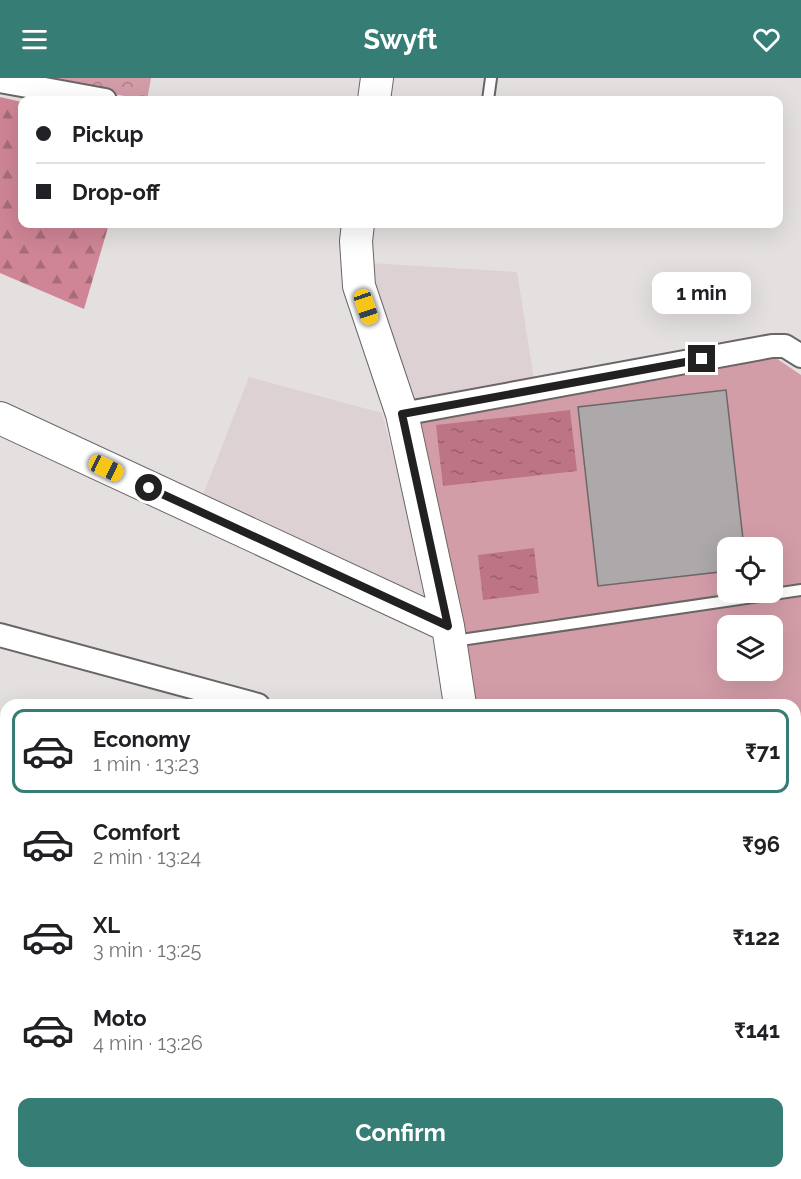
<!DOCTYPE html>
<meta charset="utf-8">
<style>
body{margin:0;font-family:Raleway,sans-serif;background:#f2f2f2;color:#202124;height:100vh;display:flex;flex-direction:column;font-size:22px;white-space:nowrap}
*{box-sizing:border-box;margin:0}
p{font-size:20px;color:#757577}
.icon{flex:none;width:33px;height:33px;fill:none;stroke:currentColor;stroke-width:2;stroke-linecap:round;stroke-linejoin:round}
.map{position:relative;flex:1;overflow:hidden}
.sheet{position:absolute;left:0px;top:621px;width:801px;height:480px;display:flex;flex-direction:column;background:#fff;border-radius:18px 18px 0 0;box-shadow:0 6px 24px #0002}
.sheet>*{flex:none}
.guide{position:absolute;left:18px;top:18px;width:765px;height:132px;border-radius:12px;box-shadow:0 6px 24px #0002;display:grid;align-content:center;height:132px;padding:0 18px;background:#fff}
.buttons{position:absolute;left:717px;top:459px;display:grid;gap:12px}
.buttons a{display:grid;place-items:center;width:66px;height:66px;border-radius:12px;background:#fff;box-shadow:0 6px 24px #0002;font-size:30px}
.end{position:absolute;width:27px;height:27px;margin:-14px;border:8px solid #222021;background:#fff;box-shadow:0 0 0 3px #fff}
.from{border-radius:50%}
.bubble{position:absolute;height:42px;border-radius:12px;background:#fff;box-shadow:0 6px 24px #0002;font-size:20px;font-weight:700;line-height:42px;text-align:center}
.car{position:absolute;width:18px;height:36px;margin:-18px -9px;border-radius:8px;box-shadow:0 0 4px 2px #0007;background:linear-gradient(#f5c518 24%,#345 0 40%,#f5c518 0 76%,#345 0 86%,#f5c518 0)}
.guide b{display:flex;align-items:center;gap:21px;height:57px;font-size:22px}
.guide b+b{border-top:2px solid #e0e0e0}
.guide i{width:15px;height:15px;background:#202124}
ul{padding:10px 0 0;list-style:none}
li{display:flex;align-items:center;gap:18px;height:84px;margin:0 12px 9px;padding:0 6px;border:3px solid transparent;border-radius:12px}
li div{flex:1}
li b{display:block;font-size:22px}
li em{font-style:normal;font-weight:700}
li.selected{border-color:#367d75}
li>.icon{width:54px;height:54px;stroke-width:1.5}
.cta{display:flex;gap:12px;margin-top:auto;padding:12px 18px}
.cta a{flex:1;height:69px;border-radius:12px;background:#367d75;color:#fff;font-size:24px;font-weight:700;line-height:69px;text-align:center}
header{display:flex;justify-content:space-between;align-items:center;height:78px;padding:0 18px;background:#367d75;color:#fff;font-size:27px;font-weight:700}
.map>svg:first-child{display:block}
.built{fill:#ded1d3}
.forest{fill:url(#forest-firs)}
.park{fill:url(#park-crowns)}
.pitch{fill:#d39da8;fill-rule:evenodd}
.water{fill:url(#water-ripples)}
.building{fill:#ada8a9;stroke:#6c6768;stroke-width:1.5}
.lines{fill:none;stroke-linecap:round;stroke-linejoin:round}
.lane-casing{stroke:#6a6666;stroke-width:14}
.street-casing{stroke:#6a6666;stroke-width:26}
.secondary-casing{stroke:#6a6666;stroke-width:34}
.highway-casing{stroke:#6a6666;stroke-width:36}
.lane{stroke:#fff;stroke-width:10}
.street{stroke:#fff;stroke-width:22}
.secondary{stroke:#fff;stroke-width:32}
.highway{stroke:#fff;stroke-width:33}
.route{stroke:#222021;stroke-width:8}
</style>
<header><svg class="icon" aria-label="menu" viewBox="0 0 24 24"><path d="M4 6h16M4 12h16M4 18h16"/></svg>Swyft<svg class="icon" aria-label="heart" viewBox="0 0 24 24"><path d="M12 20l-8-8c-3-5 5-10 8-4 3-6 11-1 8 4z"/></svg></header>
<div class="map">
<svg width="801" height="1101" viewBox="0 0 801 1101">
<defs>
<pattern id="forest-firs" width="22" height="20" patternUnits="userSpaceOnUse" patternTransform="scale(1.5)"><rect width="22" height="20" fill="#cf8595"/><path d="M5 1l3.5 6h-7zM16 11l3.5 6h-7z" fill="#a86c79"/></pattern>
<pattern id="park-crowns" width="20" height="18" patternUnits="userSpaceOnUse" patternTransform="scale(1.5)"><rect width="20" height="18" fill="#d39da8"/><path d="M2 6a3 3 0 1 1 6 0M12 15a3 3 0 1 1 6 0" fill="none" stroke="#ab8088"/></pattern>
<pattern id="water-ripples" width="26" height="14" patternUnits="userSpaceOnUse" patternTransform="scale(1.5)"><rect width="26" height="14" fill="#bd7485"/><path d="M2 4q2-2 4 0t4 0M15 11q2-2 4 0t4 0" fill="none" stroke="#995f6c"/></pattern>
</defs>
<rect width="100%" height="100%" fill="#e4e0e0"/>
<path class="built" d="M 369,185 L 517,194 L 534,301 L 410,321 Z
M 249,299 L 382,335 L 429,516 L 420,527 L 203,417 Z"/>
<path class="forest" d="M 0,19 L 22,24 L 22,146 L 109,146 L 84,231 L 0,195 Z"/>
<path class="park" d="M 25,0 L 151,0 L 147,22 Z"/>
<path class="pitch" d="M 770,276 L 801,297 L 801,754 L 795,754 L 795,627 L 472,627 L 415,341 ZM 728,470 L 772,470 L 772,514 L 728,514 ZM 728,548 L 772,548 L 772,592 L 728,592 Z"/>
<path class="water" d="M 570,332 L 577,393 L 443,408 L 436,347 Z
M 534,470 L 539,515 L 483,522 L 478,477 Z"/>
<path class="building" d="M 726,312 L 744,470 L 728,470 L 728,493 L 598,508 L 578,329 Z
M 256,1095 L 275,1095 L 278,1101 L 244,1101 Z
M 334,1095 L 590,1095 L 558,1101 L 335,1101 Z
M 676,1095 L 737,1095 L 739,1101 L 678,1101 Z"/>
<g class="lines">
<defs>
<path id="lane" d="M 488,22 L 491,0
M 454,563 L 801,512
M 307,1095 L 310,1101
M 631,1101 L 654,1097"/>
<path id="street" d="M 0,3 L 105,22
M 402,336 L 772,268 L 785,268 L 801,278
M 0,557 L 258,627
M 0,729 L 6,728
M 169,1095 L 171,1101
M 765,1095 L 766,1101"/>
<path id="secondary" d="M 374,22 L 377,0
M 358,146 L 356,163 L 359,208 L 402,336 L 448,548
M 0,340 L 448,548 L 460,627"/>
<path id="highway" d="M 795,794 L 801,792
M 0,974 L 6,972"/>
</defs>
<use href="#lane" class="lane-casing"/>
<use href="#street" class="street-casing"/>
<use href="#secondary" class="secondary-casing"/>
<use href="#highway" class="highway-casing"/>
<use href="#lane" class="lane"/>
<use href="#street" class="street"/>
<use href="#secondary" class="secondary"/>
<use href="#highway" class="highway"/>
</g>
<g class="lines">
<path class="route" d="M 149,410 L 448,548 L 402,336 L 702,281"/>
</g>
</svg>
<div class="buttons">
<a><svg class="icon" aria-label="locate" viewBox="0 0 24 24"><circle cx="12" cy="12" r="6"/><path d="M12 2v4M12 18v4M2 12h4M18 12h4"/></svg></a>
<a><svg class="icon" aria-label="layers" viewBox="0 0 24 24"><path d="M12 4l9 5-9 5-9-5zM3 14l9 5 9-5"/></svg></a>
</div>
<i class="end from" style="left:149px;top:410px"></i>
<i class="end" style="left:702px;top:281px"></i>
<div class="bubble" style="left:652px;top:194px;width:99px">1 min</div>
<i class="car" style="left:366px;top:229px;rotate:161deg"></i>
<i class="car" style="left:106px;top:390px;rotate:115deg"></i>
<div class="guide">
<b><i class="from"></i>Pickup</b>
<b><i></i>Drop-off</b>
</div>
<section class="sheet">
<ul>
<li class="selected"><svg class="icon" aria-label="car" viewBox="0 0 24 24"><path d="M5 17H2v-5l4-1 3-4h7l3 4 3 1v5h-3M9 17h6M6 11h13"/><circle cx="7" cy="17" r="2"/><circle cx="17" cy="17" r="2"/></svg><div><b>Economy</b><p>1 min · 13:23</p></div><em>₹71</em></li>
<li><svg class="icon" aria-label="car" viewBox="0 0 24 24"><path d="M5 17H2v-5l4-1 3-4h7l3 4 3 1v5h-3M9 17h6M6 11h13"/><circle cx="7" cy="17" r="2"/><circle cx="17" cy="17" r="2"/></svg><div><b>Comfort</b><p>2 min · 13:24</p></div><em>₹96</em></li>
<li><svg class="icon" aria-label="car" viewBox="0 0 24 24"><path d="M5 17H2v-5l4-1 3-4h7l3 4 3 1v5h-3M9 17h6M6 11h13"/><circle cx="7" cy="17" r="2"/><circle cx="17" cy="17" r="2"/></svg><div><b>XL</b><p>3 min · 13:25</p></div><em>₹122</em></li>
<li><svg class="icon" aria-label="car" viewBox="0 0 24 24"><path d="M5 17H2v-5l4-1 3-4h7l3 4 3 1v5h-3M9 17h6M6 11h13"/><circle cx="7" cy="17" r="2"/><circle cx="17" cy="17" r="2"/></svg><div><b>Moto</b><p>4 min · 13:26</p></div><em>₹141</em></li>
</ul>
<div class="cta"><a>Confirm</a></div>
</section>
</div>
